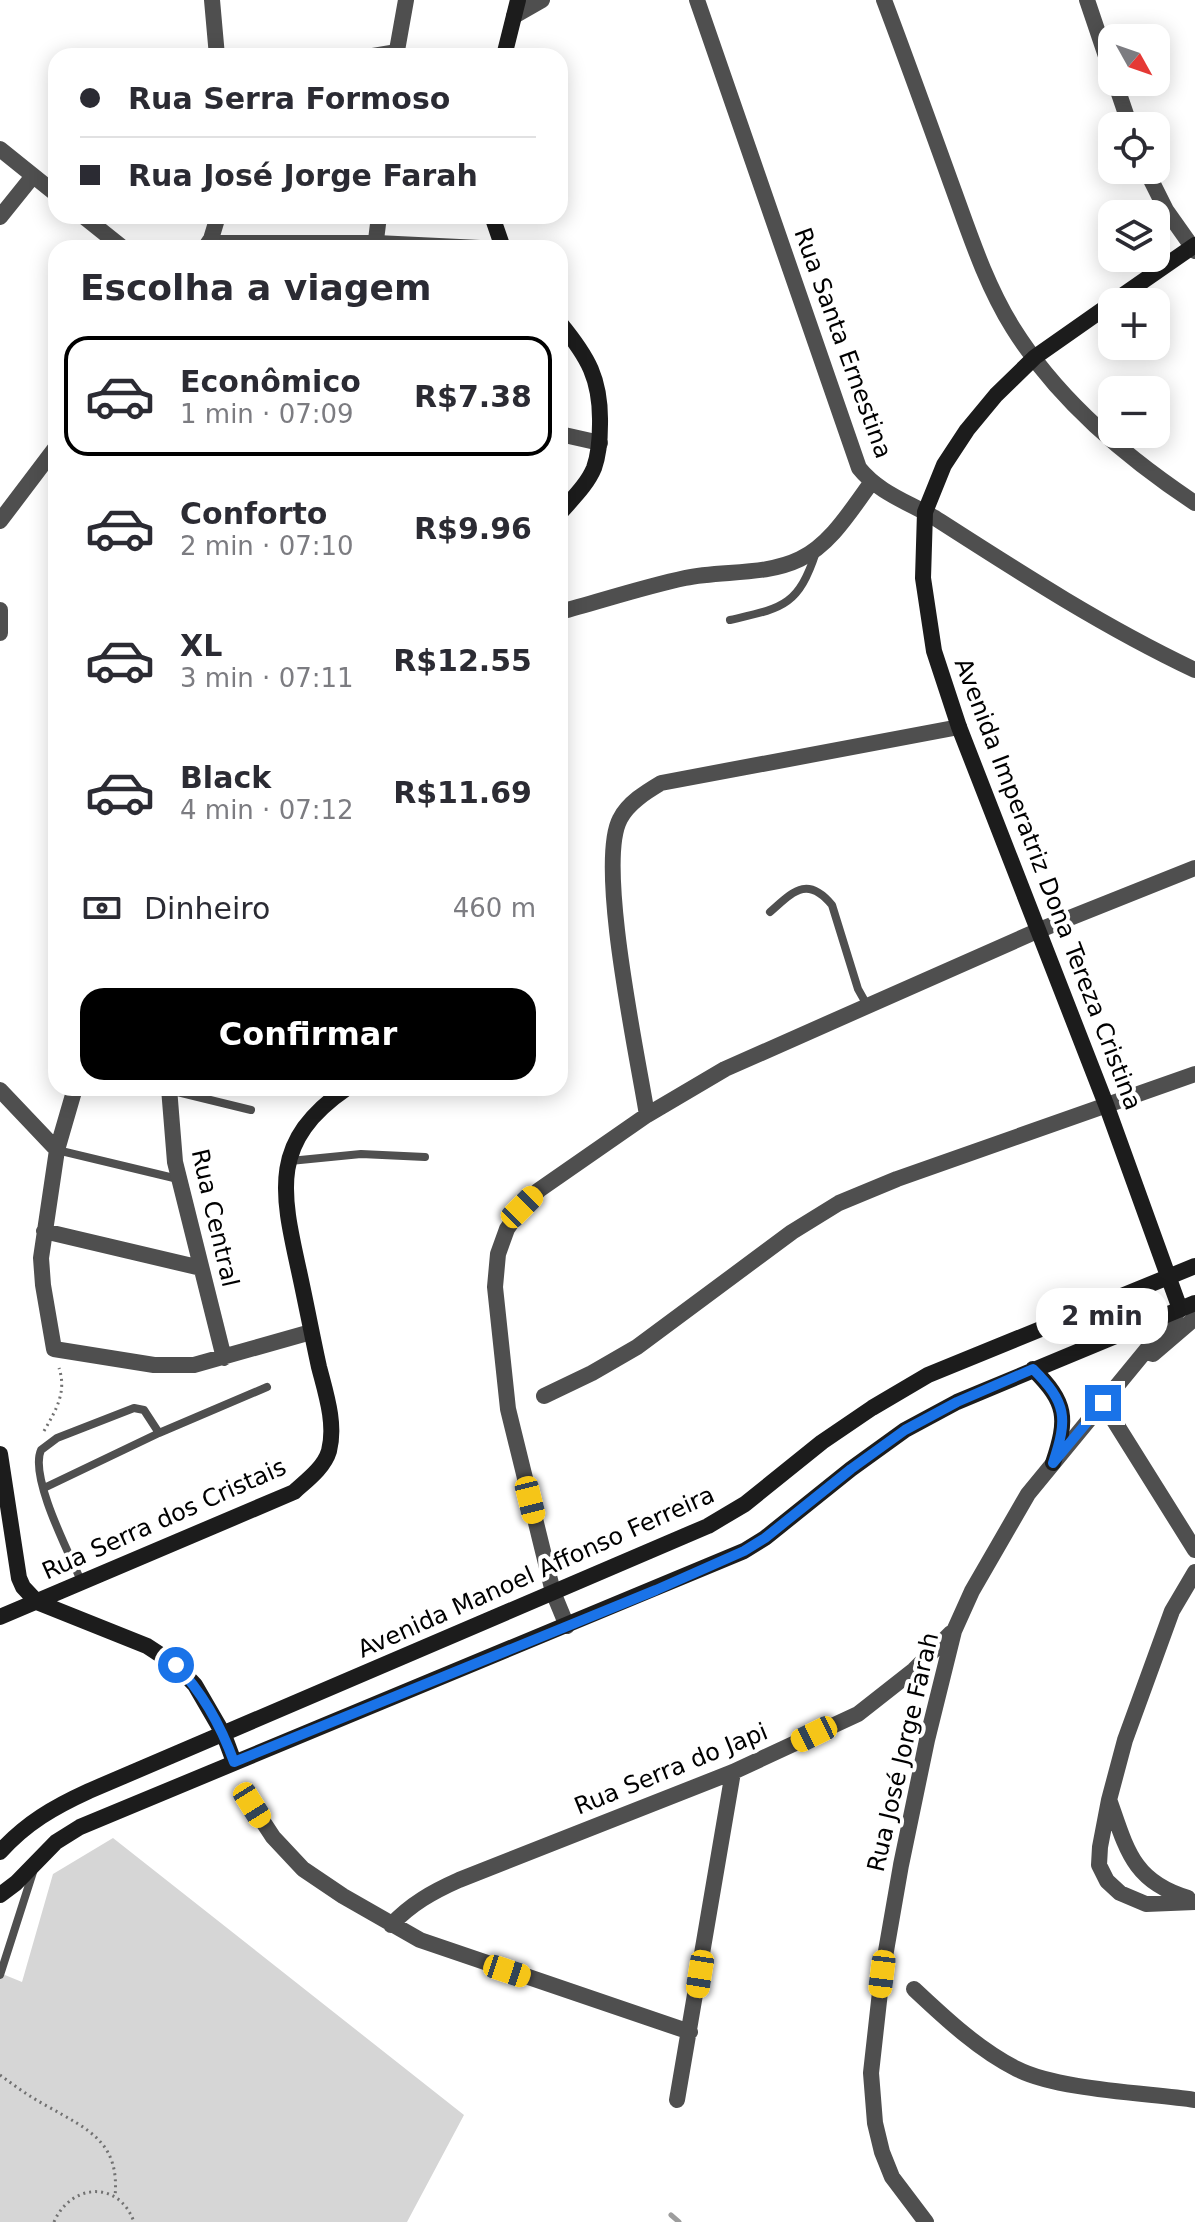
<!DOCTYPE html>
<html lang="pt">
<meta charset="utf-8">
<style>
body{margin:0;font-family:"DejaVu Sans",sans-serif;background:#f2f2f3;color:#2b2b33;height:100vh;display:flex;flex-direction:column;font-size:30px;white-space:nowrap}
*{box-sizing:border-box;margin:0}
p{font-size:26px;color:#7c7c81}
.icon{flex:none;width:44px;height:44px;fill:none;stroke:currentColor;stroke-width:2;stroke-linecap:round;stroke-linejoin:round}
.map{position:relative;flex:1;overflow:hidden}
.sheet{position:absolute;left:48px;top:240px;width:520px;height:856px;display:flex;flex-direction:column;background:#fff;border-radius:24px;box-shadow:0 4px 20px #0003}
.sheet>*{flex:none}
.top-card{position:absolute;left:48px;top:48px;width:520px;height:176px;border-radius:24px;box-shadow:0 4px 20px #0003;display:grid;align-content:center;height:176px;padding:0 32px;background:#fff}
.needle{width:52px;rotate:130deg}
.tools{position:absolute;left:1098px;top:24px;display:grid;gap:16px}
.tools a{display:grid;place-items:center;width:72px;height:72px;border-radius:16px;background:#fff;box-shadow:0 4px 20px #0003;font-size:40px}
.end{position:absolute;width:36px;height:36px;margin:-18px;border:10px solid #1a73e8;background:#fff;box-shadow:0 0 0 4px #fff}
.from{border-radius:50%}
.bubble{position:absolute;height:56px;border-radius:24px;background:#fff;box-shadow:0 4px 20px #0003;font-size:26px;font-weight:800;line-height:56px;text-align:center}
.car{position:absolute;width:24px;height:48px;margin:-24px -12px;border-radius:10px;box-shadow:0 0 6px 2px #0007;background:linear-gradient(#f5c518 24%,#345 0 40%,#f5c518 0 76%,#345 0 86%,#f5c518 0)}
.top-card b{display:flex;align-items:center;gap:28px;height:76px;font-size:30px}
.top-card b+b{border-top:2px solid #e1e1e2}
.top-card i{width:20px;height:20px;background:#2b2b33}
ul{padding:0;list-style:none}
li{display:flex;align-items:center;gap:24px;height:120px;margin:0 16px 12px;padding:0 16px;border:4px solid transparent;border-radius:24px}
li div{flex:1}
li b{display:block;font-size:30px}
li em{font-style:normal;font-weight:800}
li.active{border-color:#000}
li>.icon{width:72px;height:72px;stroke-width:1.5}
h2{padding:0 32px;font-size:36px;line-height:96px}
.pay{display:flex;align-items:center;gap:20px;height:88px;padding:0 32px;font-size:30px}
.pay p{margin-inline-start:auto}
.action{display:flex;gap:16px;margin-top:auto;padding:16px 32px}
.action a{flex:1;height:92px;border-radius:24px;background:#000;color:#fff;font-size:32px;font-weight:800;line-height:92px;text-align:center}
.map>svg:first-child{display:block}
.green{fill:#d6d6d6}
.lines{fill:none;stroke-linecap:round;stroke-linejoin:round}
.stream{stroke:#9d9d9d;stroke-width:5}
.path{stroke:#717171;stroke-width:3;stroke-dasharray:2 4;stroke-linecap:butt}
.lane{stroke:#4f4f4f;stroke-width:8}
.street{stroke:#4f4f4f;stroke-width:16}
.secondary{stroke:#1c1c1c;stroke-width:16}
.route{stroke:#1a73e8;stroke-width:10}
.labels{text-anchor:middle;stroke-width:8;stroke-linejoin:round;paint-order:stroke}
.street-label{font-size:24px;fill:#000;stroke:#fff}
</style>
<div class="map">
<svg width="1195" height="2222" viewBox="0 0 1195 2222">
<rect width="100%" height="100%" fill="#fff"/>
<path class="green" d="M 113,1838 L 464,2115 L 407,2222 L 0,2222 L 0,1973 L 22,1982 L 53,1874 Z"/>
<g class="lines">
<path class="stream" d="M 671,2215 L 679,2222"/>
<path class="path" d="M 44,1431 C 56,1410 67,1392 59,1368
M 0,2075 C 15,2086 30,2097 47,2106 C 89,2130 120,2142 115,2197
M 54,2222 C 71,2183 119,2180 134,2222"/>
<path class="lane" d="M 211,239 L 377,239 L 501,245
M 730,620 C 782,608 798,607 816,552
M 770,912 C 793,892 807,875 832,905 L 858,989 L 867,1005
M 161,1088 L 251,1110
M 57,1150 L 178,1179
M 290,1161 L 361,1154 L 425,1157
M 44,1488 L 159,1433 L 267,1387
M 82,1583 C 70,1555 29,1477 41,1450 L 57,1438 L 134,1408 L 144,1410 L 159,1433
M 0,1975 L 34,1869"/>
<path class="street" d="M 212,0 L 217,56
M 697,0 L 859,468 C 879,493 908,502 935,518 C 1019,572 1104,627 1195,670
M 884,0 C 907,61 929,122 951,183 C 969,232 985,283 1013,328 C 1058,400 1124,456 1195,503
M 1087,0 L 1112,74
M 514,16 L 542,0
M 373,56 L 397,52
M 396,56 L 406,0
M 1115,82 L 1130,126
M 0,149 L 56,194
M 1146,170 L 1166,210 L 1195,251
M 83,216 L 123,248
M 0,217 L 33,176
M 205,248 L 211,239 L 218,216
M 375,248 L 379,216
M 560,434 L 600,443
M 0,521 L 56,447
M 0,610 L 0,633
M 560,612 C 601,601 643,587 685,578 C 722,570 765,576 800,559 C 831,544 851,510 871,483
M 75,1088 L 57,1150 L 41,1258 L 43,1285 L 54,1349 L 154,1365 L 194,1365 L 311,1332
M 169,1088 L 175,1162 L 224,1358
M 0,1090 L 57,1150
M 647,1115 C 638,1058 596,864 620,819 C 628,803 646,792 661,783 L 959,727
M 44,1231 L 201,1268
M 1153,1354 L 1195,1318
M 544,1396 L 592,1373 L 637,1347 L 792,1232 L 839,1203 L 897,1179 L 1195,1074
M 1103,1403 L 1195,1550
M 1195,1572 L 1172,1611 L 1125,1740 L 1109,1800 L 1100,1847 L 1099,1865 L 1107,1881 L 1120,1893 L 1146,1904 L 1195,1902
M 567,1626 L 553,1592 L 508,1409 L 495,1287 L 498,1254 L 507,1229 L 522,1207 L 539,1190 L 647,1115 L 725,1069 L 1037,931 L 1195,868
M 1110,1802 C 1127,1851 1134,1882 1188,1898
M 252,1805 L 273,1837 L 303,1869 L 343,1896 L 420,1940 L 690,2032
M 391,1925 C 411,1904 432,1892 459,1880 L 733,1772 L 858,1714 L 914,1670 L 951,1633
M 914,1989 C 946,2019 979,2050 1017,2069 C 1058,2090 1148,2093 1195,2100
M 677,2100 L 733,1772
M 926,2222 L 892,2177 L 882,2152 L 875,2123 L 871,2073 L 882,1974 L 901,1865 L 927,1740 L 954,1631 L 972,1591 L 1028,1494 L 1180,1309"/>
<path class="secondary" d="M 504,56 L 518,0
M 492,216 L 503,248
M 1113,302 L 1195,245
M 1112,303 L 1035,357 L 996,395 L 967,430 L 944,465 L 925,512 L 923,578 L 934,651 L 959,727 L 1107,1107 L 1180,1309
M 560,323 C 588,357 601,379 600,424 C 600,439 599,454 594,468 C 587,485 572,499 560,513
M 1033,1369 C 1067,1403 1068,1418 1053,1463
M 0,1454 L 19,1578 L 23,1587 L 37,1602 L 147,1646 L 176,1665 L 195,1685 L 224,1735 L 234,1762
M 0,1617 L 294,1492 C 306,1481 324,1468 329,1451 C 336,1424 326,1394 319,1367 C 312,1335 306,1303 299,1271 C 281,1190 270,1141 347,1088
M 0,1852 C 26,1823 54,1807 89,1791 L 708,1526 L 745,1504 L 822,1442 L 872,1408 L 928,1375 L 1195,1266
M 0,1895 L 16,1883 L 56,1842 L 80,1827 L 744,1551 L 765,1538 L 851,1469 L 905,1430 L 957,1402 L 1195,1303"/>
</g>
<g class="lines">
<path class="route" d="M 176,1665 C 203,1693 221,1726 234,1762 L 656,1590 L 744,1551 L 765,1538 L 851,1469 L 905,1430 L 957,1402 L 1033,1369 C 1067,1403 1068,1418 1053,1463 L 1103,1403"/>
</g>
<g class="labels">
<g class="street-label">
<text transform="translate(843 343) rotate(70)" y="8">Rua Santa Ernestina</text>
<text transform="translate(1048 884) rotate(69)" y="8">Avenida Imperatriz Dona Tereza Cristina</text>
<text transform="translate(215 1218) rotate(77)" y="8">Rua Central</text>
<text transform="translate(164 1519) rotate(-24)" y="8">Rua Serra dos Cristais</text>
<text transform="translate(536 1572) rotate(-24)" y="8">Avenida Manoel Affonso Ferreira</text>
<text transform="translate(903 1752) rotate(-77)" y="8">Rua José Jorge Farah</text>
<text transform="translate(671 1769) rotate(-22)" y="8">Rua Serra do Japi</text>
</g>
</g>
</svg>
<div class="tools">
<a><svg class="needle" viewBox="-14 -14 28 28"><path d="M0-13l5 13h-10z" fill="#e53935"/><path d="M0 13l5-13h-10z" fill="#7c7c81"/></svg></a>
<a><svg class="icon" aria-label="locate" viewBox="0 0 24 24"><circle cx="12" cy="12" r="6"/><path d="M12 2v4M12 18v4M2 12h4M18 12h4"/></svg></a>
<a><svg class="icon" aria-label="layers" viewBox="0 0 24 24"><path d="M12 4l9 5-9 5-9-5zM3 14l9 5 9-5"/></svg></a>
<a>+</a>
<a>−</a>
</div>
<i class="end from" style="left:176px;top:1665px"></i>
<i class="end" style="left:1103px;top:1403px"></i>
<div class="bubble" style="left:1036px;top:1288px;width:132px">2 min</div>
<i class="car" style="left:522px;top:1207px;rotate:45deg"></i>
<i class="car" style="left:530px;top:1500px;rotate:166deg"></i>
<i class="car" style="left:814px;top:1734px;rotate:244deg"></i>
<i class="car" style="left:252px;top:1805px;rotate:148deg"></i>
<i class="car" style="left:507px;top:1971px;rotate:108deg"></i>
<i class="car" style="left:700px;top:1974px;rotate:189deg"></i>
<i class="car" style="left:882px;top:1974px;rotate:187deg"></i>
<div class="top-card">
<b><i class="from"></i>Rua Serra Formoso</b>
<b><i></i>Rua José Jorge Farah</b>
</div>
<section class="sheet">
<h2>Escolha a viagem</h2>
<ul>
<li class="active"><svg class="icon" aria-label="car" viewBox="0 0 24 24"><path d="M5 17H2v-5l4-1 3-4h7l3 4 3 1v5h-3M9 17h6M6 11h13"/><circle cx="7" cy="17" r="2"/><circle cx="17" cy="17" r="2"/></svg><div><b>Econômico</b><p>1 min · 07:09</p></div><em>R$7.38</em></li>
<li><svg class="icon" aria-label="car" viewBox="0 0 24 24"><path d="M5 17H2v-5l4-1 3-4h7l3 4 3 1v5h-3M9 17h6M6 11h13"/><circle cx="7" cy="17" r="2"/><circle cx="17" cy="17" r="2"/></svg><div><b>Conforto</b><p>2 min · 07:10</p></div><em>R$9.96</em></li>
<li><svg class="icon" aria-label="car" viewBox="0 0 24 24"><path d="M5 17H2v-5l4-1 3-4h7l3 4 3 1v5h-3M9 17h6M6 11h13"/><circle cx="7" cy="17" r="2"/><circle cx="17" cy="17" r="2"/></svg><div><b>XL</b><p>3 min · 07:11</p></div><em>R$12.55</em></li>
<li><svg class="icon" aria-label="car" viewBox="0 0 24 24"><path d="M5 17H2v-5l4-1 3-4h7l3 4 3 1v5h-3M9 17h6M6 11h13"/><circle cx="7" cy="17" r="2"/><circle cx="17" cy="17" r="2"/></svg><div><b>Black</b><p>4 min · 07:12</p></div><em>R$11.69</em></li>
</ul>
<div class="pay"><svg class="icon" aria-label="cash" viewBox="0 0 24 24"><path d="M3 7h18v10H3z"/><circle cx="12" cy="12" r="2"/></svg>Dinheiro<p>460 m</p></div>
<div class="action"><a>Confirmar</a></div>
</section>
</div>
